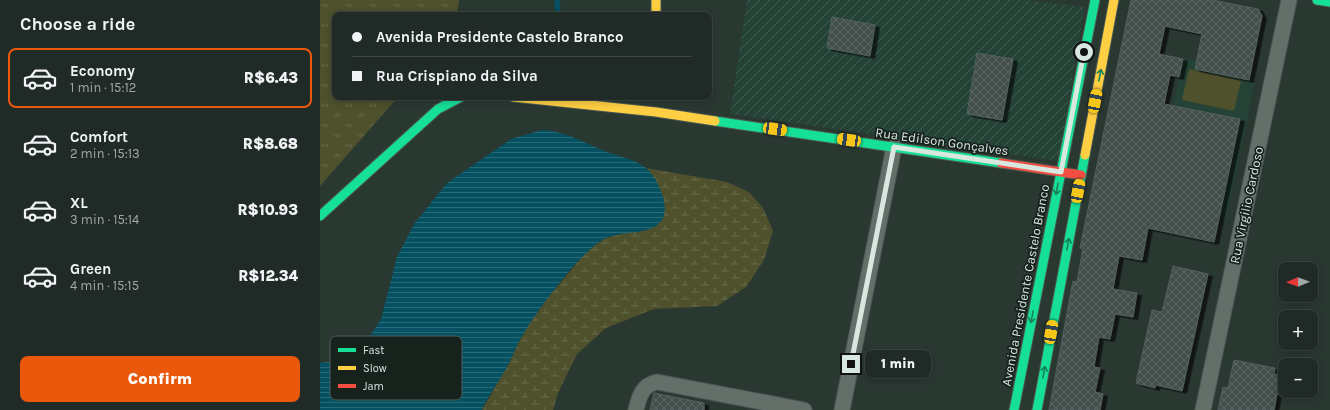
<!DOCTYPE html>
<meta charset="utf-8">
<style>
body{margin:0;font-family:Karla,sans-serif;background:#28322e;color:#f1f3f6;height:100vh;display:flex;flex-direction:column;font-size:15px;white-space:nowrap}
*{box-sizing:border-box;margin:0}
p{font-size:13px;color:#a2a7a7}
.icon{flex:none;width:22px;height:22px;fill:none;stroke:currentColor;stroke-width:2;stroke-linecap:round;stroke-linejoin:round}
.map{position:relative;flex:1;overflow:hidden}
.sheet{display:flex;flex-direction:column;background:#202a26;width:320px}
.sheet>*{flex:none}
.banner{position:absolute;left:12px;top:12px;width:380px;height:88px;border-radius:8px;box-shadow:0 2px 10px #0003,0 0 0 1px #3d4643;display:grid;align-content:center;height:88px;padding:0 20px;background:#202a26}
.needle{width:26px;rotate:269deg}
.fabs{position:absolute;left:958px;top:262px;display:grid;gap:8px}
.fabs a{display:grid;place-items:center;width:40px;height:40px;border-radius:8px;background:#202a26;box-shadow:0 2px 10px #0003,0 0 0 1px #3d4643;font-size:20px}
.end{position:absolute;width:18px;height:18px;margin:-9px;border:5px solid #d8e7e0;background:#111;box-shadow:0 0 0 2px #111}
.from{border-radius:50%}
.bubble{position:absolute;height:28px;border-radius:8px;background:#202a26;box-shadow:0 2px 10px #0003,0 0 0 1px #3d4643;font-size:13px;font-weight:800;line-height:28px;text-align:center}
.car{position:absolute;width:12px;height:24px;margin:-12px -6px;border-radius:5px;box-shadow:0 0 3px 1px #0007;background:linear-gradient(#f5c518 24%,#345 0 40%,#f5c518 0 76%,#345 0 86%,#f5c518 0)}
.banner b{display:flex;align-items:center;gap:14px;height:38px;font-size:15px}
.banner b+b{border-top:1px solid #3d4643}
.banner i{width:10px;height:10px;background:#f1f3f6}
ul{padding:0;list-style:none}
li{display:flex;align-items:center;gap:12px;height:60px;margin:0 8px 6px;padding:0 12px;border:2px solid transparent;border-radius:8px}
li div{flex:1}
li b{display:block;font-size:15px}
li em{font-style:normal;font-weight:800}
li.on{border-color:#ea580c}
li>.icon{width:36px;height:36px;stroke-width:1.5}
h2{padding:0 20px;font-size:18px;line-height:48px}
.primary-button{display:flex;gap:8px;margin-top:auto;padding:8px 20px}
.primary-button a{flex:1;height:46px;border-radius:8px;background:#ea580c;color:#fff;font-size:16px;font-weight:800;line-height:46px;text-align:center}
main{display:flex;flex:1;min-height:0}
.map>svg:first-child{display:block}
.built{fill:#244336}
.industrial{fill:url(#industrial-furrows)}
.grass{fill:url(#grass-tufts)}
.wetland{fill:url(#wetland-marsh)}
.pitch{fill:#4e512c}
.water{fill:url(#water-rules)}
.lines{fill:none;stroke-linecap:round;stroke-linejoin:round}
.stream{stroke:#055161;stroke-width:5.5}
.building{fill:url(#building-cross-hatch);stroke:#53605d;filter:url(#shadow)}
.street-casing{stroke:#4a5751;stroke-width:17}
.fast-casing{stroke:#4a5751;stroke-width:11}
.slow-casing{stroke:#4a5751;stroke-width:11}
.jam-casing{stroke:#4a5751;stroke-width:11}
.street{stroke:#656f6a;stroke-width:15}
.fast{stroke:#16e098;stroke-width:9}
.slow{stroke:#ffcf43;stroke-width:9}
.jam{stroke:#f24e42;stroke-width:9}
.oneway{stroke:#16815a}
.route{stroke:#d8e7e0;stroke-width:5}
.labels{text-anchor:middle;stroke-width:3.5;stroke-linejoin:round;paint-order:stroke}
.street-label{font-size:13px;fill:#d8e7e0;stroke:#17221d}
.key{fill:#17221d;stroke:#515d58;stroke-width:1}
.key-label{font-size:11px;fill:#d8e7e0}
</style>
<main>
<section class="sheet">
<h2>Choose a ride</h2>
<ul>
<li class="on"><svg class="icon" aria-label="car" viewBox="0 0 24 24"><path d="M5 17H2v-5l4-1 3-4h7l3 4 3 1v5h-3M9 17h6M6 11h13"/><circle cx="7" cy="17" r="2"/><circle cx="17" cy="17" r="2"/></svg><div><b>Economy</b><p>1 min · 15:12</p></div><em>R$6.43</em></li>
<li><svg class="icon" aria-label="car" viewBox="0 0 24 24"><path d="M5 17H2v-5l4-1 3-4h7l3 4 3 1v5h-3M9 17h6M6 11h13"/><circle cx="7" cy="17" r="2"/><circle cx="17" cy="17" r="2"/></svg><div><b>Comfort</b><p>2 min · 15:13</p></div><em>R$8.68</em></li>
<li><svg class="icon" aria-label="car" viewBox="0 0 24 24"><path d="M5 17H2v-5l4-1 3-4h7l3 4 3 1v5h-3M9 17h6M6 11h13"/><circle cx="7" cy="17" r="2"/><circle cx="17" cy="17" r="2"/></svg><div><b>XL</b><p>3 min · 15:14</p></div><em>R$10.93</em></li>
<li><svg class="icon" aria-label="car" viewBox="0 0 24 24"><path d="M5 17H2v-5l4-1 3-4h7l3 4 3 1v5h-3M9 17h6M6 11h13"/><circle cx="7" cy="17" r="2"/><circle cx="17" cy="17" r="2"/></svg><div><b>Green</b><p>4 min · 15:15</p></div><em>R$12.34</em></li>
</ul>
<div class="primary-button"><a>Confirm</a></div>
</section>
<div class="map">
<svg width="1010" height="410" viewBox="0 0 1010 410">
<defs>
<pattern id="industrial-furrows" width="10" height="10" patternUnits="userSpaceOnUse"><rect width="10" height="10" fill="#244336"/><path d="M-1 1l2-2M0 10L10 0M9 11l2-2" fill="none" stroke="#435e53"/></pattern>
<pattern id="grass-tufts" width="24" height="20" patternUnits="userSpaceOnUse"><rect width="24" height="20" fill="#4e512c"/><path d="M3 7l-1-3M5 7V3M7 7l1-3M15 17l-1-3M17 17v-4M19 17l1-3" fill="none" stroke="#676a4a"/></pattern>
<pattern id="wetland-marsh" width="20" height="14" patternUnits="userSpaceOnUse"><rect width="20" height="14" fill="#4e512c"/><path d="M1 5h8M5 5V1M11 12h8M15 12V8" fill="none" stroke="#676a4a"/></pattern>
<pattern id="water-rules" width="6" height="5" patternUnits="userSpaceOnUse"><rect width="6" height="5" fill="#055161"/><path d="M0 2.5h6" fill="none" stroke="#296a77"/></pattern>
<pattern id="building-cross-hatch" width="8" height="8" patternUnits="userSpaceOnUse"><rect width="8" height="8" fill="#424f4c"/><path d="M0 0l8 8M0 8l8-8" fill="none" stroke="#5d6866"/></pattern>
<filter id="shadow"><feDropShadow dx="4.5" dy="2.5" stdDeviation="0" flood-color="#0009"/></filter>
</defs>
<rect width="100%" height="100%" fill="#2a3832"/>
<path class="built" d="M 863,59 L 885,63 L 884,70 L 935,81 L 906,220 L 842,206 L 847,134 Z"/>
<path class="industrial" d="M 427,0 L 706,0 L 765,7 L 738,161 L 410,114 Z"/>
<path class="grass" d="M 0,0 L 139,0 L 137,15 L 15,15 L 15,97 L 78,97 L 0,186 Z"/>
<path class="wetland" d="M 326,168 L 407,182 L 429,192 L 443,208 L 453,231 L 444,260 L 426,287 L 397,306 L 334,309 L 286,328 L 257,354 L 238,393 L 233,410 L 162,410 L 189,363 L 203,333 L 226,300 L 266,252 L 284,239 L 306,232 L 322,231 L 336,180 Z"/>
<path class="pitch" d="M 869,69 L 921,81 L 914,111 L 862,100 Z"/>
<path class="water" d="M 222,130 C 248,131 267,145 290,153 C 302,157 316,160 326,168 C 335,176 339,186 343,197 C 345,203 346,214 342,220 C 331,236 301,230 284,239 C 260,252 218,309 204,333 C 198,342 194,353 189,363 C 181,379 169,393 162,410 L 0,410 L 0,363 L 24,360 L 45,344 L 61,319 L 77,257 L 94,224 L 127,183 L 191,139 Z"/>
<g class="lines">
<path class="stream" d="M 237,0 L 238,15"/>
</g>
<path class="building" d="M 811,0 L 892,0 L 938,9 L 942,16 L 929,80 L 875,69 L 882,34 L 845,26 L 839,54 L 863,59 L 859,77 L 850,75 L 844,104 L 920,119 L 894,242 L 828,228 L 822,260 L 799,256 L 793,289 L 817,293 L 813,317 L 795,314 L 790,339 L 779,337 L 774,367 L 780,368 L 775,392 L 783,394 L 780,410 L 729,410 L 753,281 L 757,282 L 763,248 L 760,248 Z
M 512,17 L 555,25 L 550,56 L 507,48 Z
M 657,53 L 693,59 L 682,120 L 647,114 Z
M 853,266 L 888,274 L 862,391 L 836,385 L 835,388 L 816,383 L 832,310 L 842,312 Z
M 914,360 L 955,368 L 954,374 L 965,376 L 965,396 L 957,394 L 954,410 L 898,410 L 903,387 L 908,388 Z
M 334,393 L 384,403 L 384,410 L 330,410 Z"/>
<g class="lines">
<defs>
<path id="street" d="M 316,410 C 319,397 322,385 337,382 L 484,410
M 522,410 L 574,147
M 883,410 L 969,0"/>
<path id="fast" d="M 997,0 L 1010,2
M 395,121 L 681,163
M 0,216 L 118,109 L 141,97
M 694,410 L 775,0
M 717,410 L 765,155"/>
<path id="slow" d="M 336,0 L 336,15
M 193,97 L 336,112 L 395,121
M 765,155 L 794,0"/>
<path id="jam" d="M 681,163 L 761,175"/>
</defs>
<use href="#street" class="street-casing"/>
<use href="#fast" class="fast-casing"/>
<use href="#slow" class="slow-casing"/>
<use href="#jam" class="jam-casing"/>
<use href="#street" class="street"/>
<use href="#fast" class="fast"/>
<use href="#slow" class="slow"/>
<use href="#jam" class="jam"/>
</g>
<defs><path id="oneway-shaft" d="M-6 0H5M1.5-3L5.5 0L1.5 3" fill="none" stroke-width="1.6" stroke-linecap="round" stroke-linejoin="round"/></defs>
<g class="oneway">
<use href="#oneway-shaft" transform="translate(780 75) rotate(-79)"/>
<use href="#oneway-shaft" transform="translate(737 189) rotate(101)"/>
<use href="#oneway-shaft" transform="translate(748 244) rotate(-79)"/>
<use href="#oneway-shaft" transform="translate(712 317) rotate(101)"/>
<use href="#oneway-shaft" transform="translate(724 372) rotate(-79)"/>
</g>
<g class="lines">
<path class="route" d="M 531,364 L 574,147 L 741,172 L 764,52"/>
</g>
<g class="labels">
<g class="street-label">
<text transform="translate(622 141) rotate(8)" y="5">Rua Edilson Gonçalves</text>
<text transform="translate(926 205) rotate(-78)" y="5">Rua Virgilio Cardoso</text>
<text transform="translate(705 285) rotate(-79)" y="5">Avenida Presidente Castelo Branco</text>
</g>
</g>
<rect x="10" y="336" width="132" height="64" rx="6" class="key"/>
<rect x="18" y="348" width="18" height="4" fill="#16e098"/>
<rect x="18" y="366" width="18" height="4" fill="#ffcf43"/>
<rect x="18" y="384" width="18" height="4" fill="#f24e42"/>
<g class="key-label">
<text x="43" y="354">Fast</text>
<text x="43" y="372">Slow</text>
<text x="43" y="390">Jam</text>
</g>
</svg>
<div class="fabs">
<a><svg class="needle" viewBox="-14 -14 28 28"><path d="M0-13l5 13h-10z" fill="#e53935"/><path d="M0 13l5-13h-10z" fill="#a2a7a7"/></svg></a>
<a>+</a>
<a>−</a>
</div>
<i class="end from" style="left:764px;top:52px"></i>
<i class="end" style="left:531px;top:364px"></i>
<div class="bubble" style="left:545px;top:350px;width:66px">1 min</div>
<i class="car" style="left:775px;top:101px;rotate:11deg"></i>
<i class="car" style="left:455px;top:129px;rotate:98deg"></i>
<i class="car" style="left:529px;top:140px;rotate:278deg"></i>
<i class="car" style="left:758px;top:191px;rotate:11deg"></i>
<i class="car" style="left:731px;top:332px;rotate:10deg"></i>
<div class="banner">
<b><i class="from"></i>Avenida Presidente Castelo Branco</b>
<b><i></i>Rua Crispiano da Silva</b>
</div>
</div>
</main>
